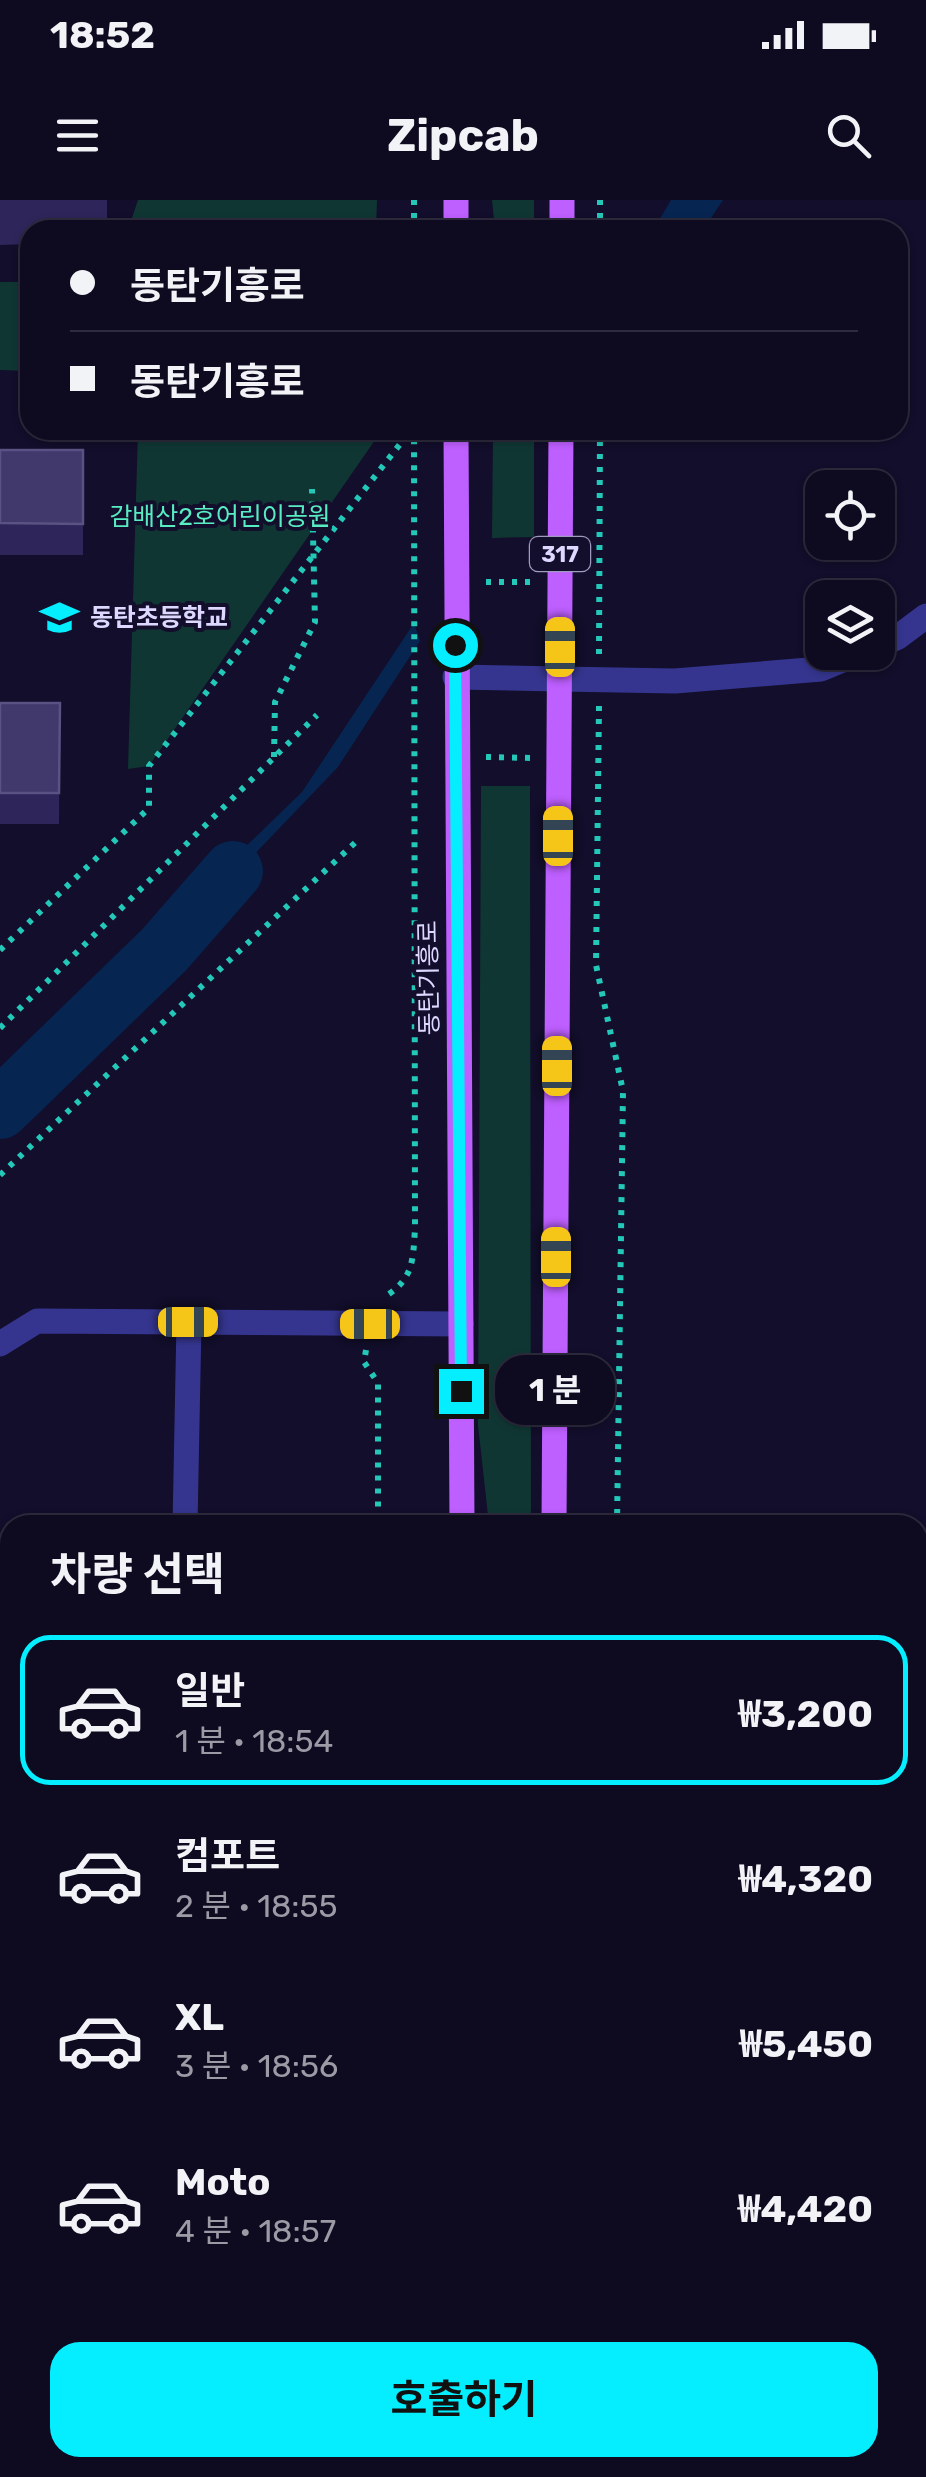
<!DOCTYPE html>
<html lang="ko">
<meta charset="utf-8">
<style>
body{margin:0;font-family:Rubik,"Noto Sans KR",sans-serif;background:#1c182d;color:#f1f3f6;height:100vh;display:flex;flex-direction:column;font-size:38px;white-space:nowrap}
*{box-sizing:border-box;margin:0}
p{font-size:32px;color:#9b9aa5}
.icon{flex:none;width:55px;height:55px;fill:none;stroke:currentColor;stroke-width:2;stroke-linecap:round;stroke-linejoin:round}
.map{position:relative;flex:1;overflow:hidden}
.panel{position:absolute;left:0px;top:1315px;width:928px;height:962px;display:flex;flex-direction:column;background:#0e0a20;border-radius:30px 30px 0 0;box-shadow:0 2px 8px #0004,0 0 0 2px #2e2b3e}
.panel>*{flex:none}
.guide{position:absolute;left:20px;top:20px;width:888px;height:220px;border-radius:30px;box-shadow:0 2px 8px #0004,0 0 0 2px #2e2b3e;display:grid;align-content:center;height:220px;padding:0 50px;background:#0e0a20}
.controls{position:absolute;left:805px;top:270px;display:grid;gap:20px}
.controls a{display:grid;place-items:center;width:90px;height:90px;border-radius:20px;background:#0e0a20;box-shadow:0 2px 8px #0004,0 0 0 2px #2e2b3e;font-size:50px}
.end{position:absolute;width:45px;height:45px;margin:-22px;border:12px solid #04eeff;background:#111;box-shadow:0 0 0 5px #111}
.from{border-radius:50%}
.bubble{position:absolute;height:70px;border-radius:30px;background:#0e0a20;box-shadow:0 2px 8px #0004,0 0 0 2px #2e2b3e;font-size:32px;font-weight:700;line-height:70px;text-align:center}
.car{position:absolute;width:30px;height:60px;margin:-30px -15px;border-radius:12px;box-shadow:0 0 8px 2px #0007;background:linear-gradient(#f5c518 24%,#345 0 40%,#f5c518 0 76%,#345 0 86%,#f5c518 0)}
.guide b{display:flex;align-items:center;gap:35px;height:95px;font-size:38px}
.guide b+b{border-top:2px solid #2e2b3e}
.guide i{width:25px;height:25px;background:#f1f3f6}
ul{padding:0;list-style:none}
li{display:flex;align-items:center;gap:30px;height:150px;margin:0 20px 15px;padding:0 30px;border:5px solid transparent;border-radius:30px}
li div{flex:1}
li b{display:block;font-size:38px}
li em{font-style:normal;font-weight:700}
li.current{border-color:#04eeff}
li>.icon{width:90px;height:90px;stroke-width:1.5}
h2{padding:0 50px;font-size:45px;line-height:120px}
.button{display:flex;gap:20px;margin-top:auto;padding:20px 50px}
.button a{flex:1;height:115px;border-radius:30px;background:#04eeff;color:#111;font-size:40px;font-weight:700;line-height:115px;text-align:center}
.status{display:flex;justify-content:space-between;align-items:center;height:70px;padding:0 50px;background:#0e0a20;direction:ltr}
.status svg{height:28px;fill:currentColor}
header{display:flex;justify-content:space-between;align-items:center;height:130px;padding:0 50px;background:#0e0a20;font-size:45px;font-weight:700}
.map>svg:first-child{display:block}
.green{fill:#103633}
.water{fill:#072551}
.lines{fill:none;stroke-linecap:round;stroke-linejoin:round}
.river{stroke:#072551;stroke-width:60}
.path{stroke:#23c8b8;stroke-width:6;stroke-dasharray:5 8;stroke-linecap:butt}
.service{stroke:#35358f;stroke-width:18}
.minor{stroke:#35358f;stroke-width:25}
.tertiary{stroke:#35358f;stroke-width:25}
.primary{stroke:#be5fff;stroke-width:25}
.wall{fill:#2e255a}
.building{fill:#41396c;stroke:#595283;stroke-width:2.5}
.route{stroke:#04eeff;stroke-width:12}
.labels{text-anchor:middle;stroke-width:8;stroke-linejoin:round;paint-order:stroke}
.shield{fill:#120e2b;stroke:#9f9bbf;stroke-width:2.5}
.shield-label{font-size:22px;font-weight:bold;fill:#dcd8ff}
.park-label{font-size:25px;fill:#58ecc2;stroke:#120e2b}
.poi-label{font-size:25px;font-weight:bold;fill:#dcd8ff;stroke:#120e2b;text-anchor:start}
.street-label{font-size:25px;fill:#dcd8ff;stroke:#120e2b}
</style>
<div class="status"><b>18:52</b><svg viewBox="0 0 49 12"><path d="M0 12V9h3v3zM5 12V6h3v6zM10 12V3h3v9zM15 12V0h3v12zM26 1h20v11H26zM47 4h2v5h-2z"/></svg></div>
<header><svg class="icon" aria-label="menu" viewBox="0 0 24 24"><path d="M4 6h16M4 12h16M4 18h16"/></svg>Zipcab<svg class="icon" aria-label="search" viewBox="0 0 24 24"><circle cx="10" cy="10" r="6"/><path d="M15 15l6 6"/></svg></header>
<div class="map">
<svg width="926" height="2277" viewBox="0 0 926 2277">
<rect width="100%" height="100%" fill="#120e2b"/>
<path class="green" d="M 138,0 L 377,0 L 376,30 L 128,30 Z
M 492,0 L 534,0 L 534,30 L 495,30 Z
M 0,82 L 30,82 L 30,171 L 0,170 Z
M 138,230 L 374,230 L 373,243 L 149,566 L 128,569 Z
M 493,230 L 534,230 L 534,337 L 492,338 Z
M 481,586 L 530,586 L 531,1325 L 489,1325 L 478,1225 Z"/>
<path class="water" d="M 671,0 L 723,0 L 703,30 L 653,30 Z
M 414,423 L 420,441 L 338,567 L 0,920 L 0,884 L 302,592 Z"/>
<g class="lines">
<path class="river" d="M 0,909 L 164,750 L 233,671"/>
<path class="path" d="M 414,0 L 414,30
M 600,0 L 600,30
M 486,382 L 533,382
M 599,454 L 600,230
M 599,506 L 596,765 L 623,891 L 617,1325
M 274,557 L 275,502 L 315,422 L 312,289
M 486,557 L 534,558
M 0,750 L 149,608 L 149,566 L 411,230
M 0,828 L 317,515
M 0,975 L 359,639
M 389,1094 C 414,1077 413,1057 415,1029 L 414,230
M 366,1150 L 364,1162 L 378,1183 L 378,1325
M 0,1656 L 10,1656
M 0,1821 L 10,1822
M 918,1904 L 926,1904
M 418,2268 L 419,2277
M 602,2268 L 602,2277"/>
<path class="service" d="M 918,2138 L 926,2138
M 856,2277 L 856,2268"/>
<path class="minor" d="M 878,446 L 898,437 L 926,416
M 560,479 L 675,481 L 821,469 L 862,452
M 0,1144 L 37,1121 L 461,1124
M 185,1325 L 189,1122
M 0,1430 L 10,1430"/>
<path class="tertiary" d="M 455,477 L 560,479
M 0,1710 L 10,1711
M 918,1784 L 926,1784
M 0,1786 L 10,1787
M 918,1837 L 926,1838"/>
<path class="primary" d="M 456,30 L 456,0
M 562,30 L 562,0
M 456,230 L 462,1325
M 554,1325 L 561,230
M 470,2268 L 470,2277
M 549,2268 L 549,2277"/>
</g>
<path class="wall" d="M 0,0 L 107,0 L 107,30 L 30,30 L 30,44 L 0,45 Z
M 0,250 L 83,250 L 83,355 L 0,355 Z
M 0,503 L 60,503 L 59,624 L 0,624 Z
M 0,1899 L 10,1899 L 10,2049 L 0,2049 Z
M 0,2110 L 10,2110 L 10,2268 L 97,2268 L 97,2277 L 0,2277 Z"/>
<path class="building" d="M 0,250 L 83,250 L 83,324 L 0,323 Z
M 0,503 L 60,503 L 59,593 L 0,593 Z
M 0,1899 L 10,1899 L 10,2010 L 0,2010 Z
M 0,2110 L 10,2110 L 10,2147 L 0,2147 Z
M 2,2155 L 10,2155 L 10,2228 L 0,2228 L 0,2179 L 2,2179 Z
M 918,2190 L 926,2190 L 926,2277 L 908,2277 L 909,2268 L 918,2268 Z
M 159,2268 L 252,2268 L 252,2277 L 159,2277 Z
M 703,2268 L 815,2268 L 815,2277 L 703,2277 Z"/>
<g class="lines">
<path class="route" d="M 455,445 L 461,1191"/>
</g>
<defs>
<symbol id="school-bare" viewBox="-9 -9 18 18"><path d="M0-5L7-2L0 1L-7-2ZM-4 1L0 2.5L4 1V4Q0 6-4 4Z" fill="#04eeff" stroke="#120e2b" stroke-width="2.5" paint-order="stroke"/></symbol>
</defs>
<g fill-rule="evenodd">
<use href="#school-bare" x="32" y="390" width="55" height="55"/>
</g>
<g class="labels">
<rect class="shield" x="530" y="337" width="60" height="34" rx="8"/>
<g class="shield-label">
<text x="560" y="362">317</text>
</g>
<g class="park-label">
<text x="220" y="325">감배산2호어린이공원</text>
</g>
<g class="poi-label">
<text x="90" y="426">동탄초등학교</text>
</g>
<g class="street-label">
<text transform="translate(428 778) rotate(-91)" y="9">동탄기흥로</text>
</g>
</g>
</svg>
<div class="controls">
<a><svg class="icon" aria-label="locate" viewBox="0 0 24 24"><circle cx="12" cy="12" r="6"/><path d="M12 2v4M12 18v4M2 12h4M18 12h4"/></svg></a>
<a><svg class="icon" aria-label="layers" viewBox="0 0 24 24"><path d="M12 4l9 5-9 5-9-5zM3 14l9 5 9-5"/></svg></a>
</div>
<i class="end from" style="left:455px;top:445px"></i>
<i class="end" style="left:461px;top:1191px"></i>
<div class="bubble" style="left:495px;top:1155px;width:120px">1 분</div>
<i class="car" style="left:560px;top:447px;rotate:0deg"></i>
<i class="car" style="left:558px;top:636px;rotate:0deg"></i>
<i class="car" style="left:557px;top:866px;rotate:0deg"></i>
<i class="car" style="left:556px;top:1057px;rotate:0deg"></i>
<i class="car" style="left:188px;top:1122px;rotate:90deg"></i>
<i class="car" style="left:370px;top:1124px;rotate:270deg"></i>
<div class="guide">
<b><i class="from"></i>동탄기흥로</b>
<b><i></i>동탄기흥로</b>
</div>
<section class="panel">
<h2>차량 선택</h2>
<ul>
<li class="current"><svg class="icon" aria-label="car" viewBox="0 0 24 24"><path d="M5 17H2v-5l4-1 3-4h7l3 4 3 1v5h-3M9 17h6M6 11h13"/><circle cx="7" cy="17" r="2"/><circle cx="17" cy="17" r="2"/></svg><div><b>일반</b><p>1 분 · 18:54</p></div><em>₩3,200</em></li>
<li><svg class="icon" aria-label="car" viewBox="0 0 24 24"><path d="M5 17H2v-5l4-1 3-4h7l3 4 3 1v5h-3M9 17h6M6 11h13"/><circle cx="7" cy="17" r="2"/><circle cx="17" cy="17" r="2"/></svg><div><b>컴포트</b><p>2 분 · 18:55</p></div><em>₩4,320</em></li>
<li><svg class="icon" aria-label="car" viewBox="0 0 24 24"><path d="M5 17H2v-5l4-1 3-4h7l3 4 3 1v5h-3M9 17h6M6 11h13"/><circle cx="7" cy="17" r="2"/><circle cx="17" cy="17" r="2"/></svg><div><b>XL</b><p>3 분 · 18:56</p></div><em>₩5,450</em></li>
<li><svg class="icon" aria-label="car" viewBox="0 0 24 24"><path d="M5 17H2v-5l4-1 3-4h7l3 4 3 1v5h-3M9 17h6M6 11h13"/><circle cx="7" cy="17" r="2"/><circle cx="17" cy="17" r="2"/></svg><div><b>Moto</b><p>4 분 · 18:57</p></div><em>₩4,420</em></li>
</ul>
<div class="button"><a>호출하기</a></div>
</section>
</div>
